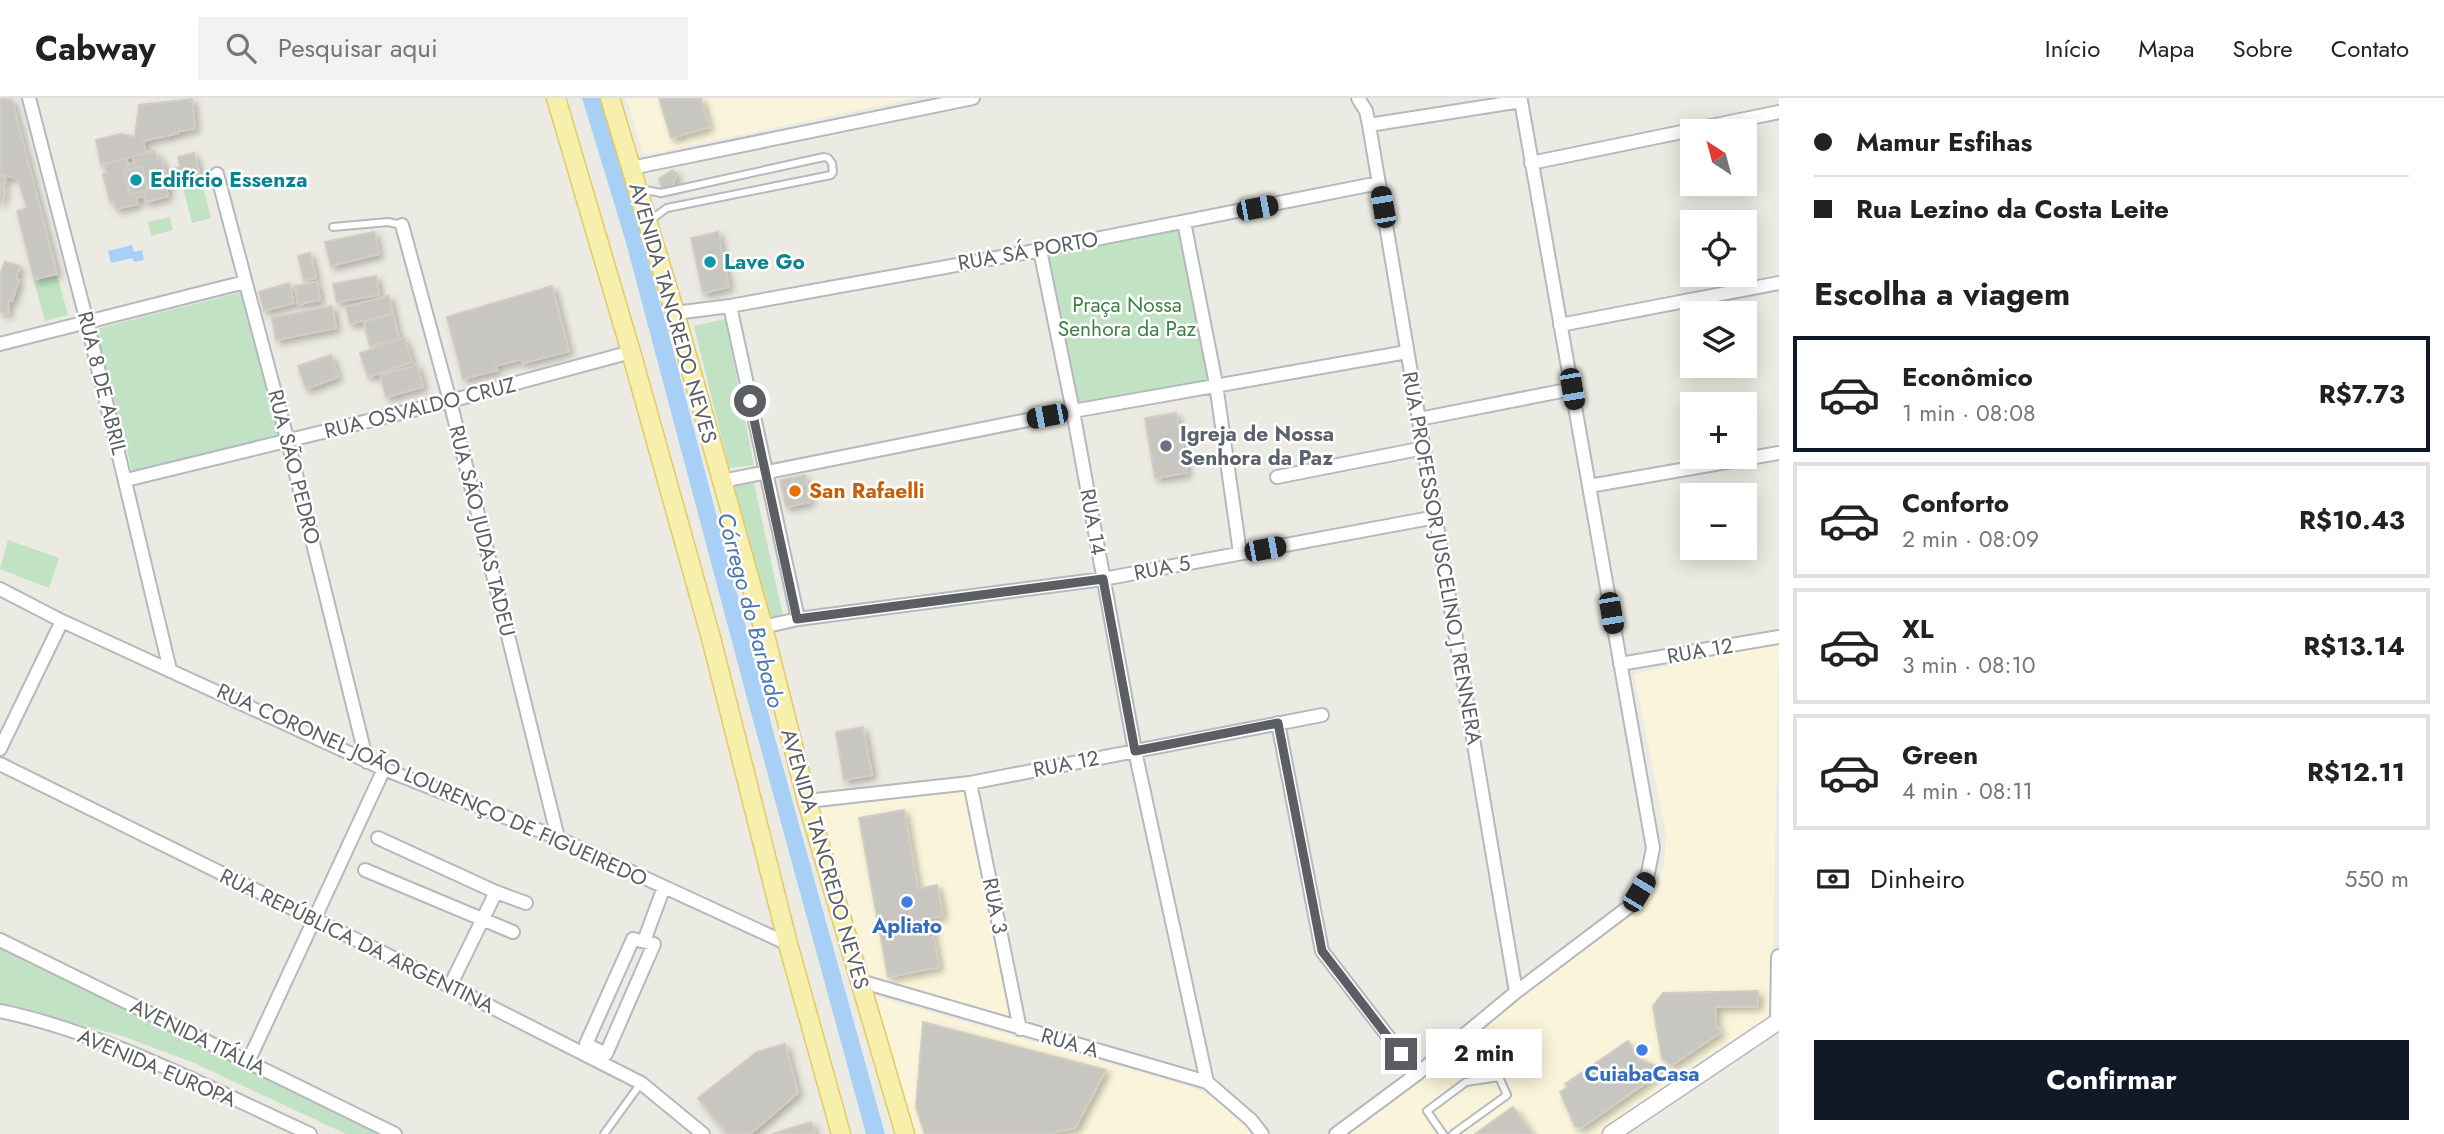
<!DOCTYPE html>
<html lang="pt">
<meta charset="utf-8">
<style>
body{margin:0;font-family:Jost,sans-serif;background:#f2f2f2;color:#222;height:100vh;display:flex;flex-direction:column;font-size:26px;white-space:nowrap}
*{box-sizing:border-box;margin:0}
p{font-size:23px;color:#767676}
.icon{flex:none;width:38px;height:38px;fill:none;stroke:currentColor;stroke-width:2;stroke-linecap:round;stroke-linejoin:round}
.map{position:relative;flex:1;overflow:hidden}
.side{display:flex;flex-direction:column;background:#fff;width:665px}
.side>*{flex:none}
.hud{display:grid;align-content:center;height:154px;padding:0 35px;background:#fff}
.needle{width:46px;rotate:324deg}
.controls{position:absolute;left:1680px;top:21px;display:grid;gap:14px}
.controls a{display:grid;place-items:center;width:77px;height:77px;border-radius:0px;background:#fff;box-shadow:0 4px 18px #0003;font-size:35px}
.end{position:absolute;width:32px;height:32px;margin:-16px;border:9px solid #5b5e62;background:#fff;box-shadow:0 0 0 4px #fff}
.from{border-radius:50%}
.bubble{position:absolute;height:49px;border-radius:0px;background:#fff;box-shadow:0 4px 18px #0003;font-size:23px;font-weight:700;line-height:49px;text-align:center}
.car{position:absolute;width:21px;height:42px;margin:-21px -10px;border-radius:9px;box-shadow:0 0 5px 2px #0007;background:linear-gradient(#222 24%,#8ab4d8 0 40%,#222 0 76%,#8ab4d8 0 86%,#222 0)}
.hud b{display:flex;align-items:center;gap:24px;height:66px;font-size:26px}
.hud b+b{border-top:2px solid #e0e0e0}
.hud i{width:18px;height:18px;background:#222}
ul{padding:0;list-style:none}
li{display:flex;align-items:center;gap:21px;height:116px;margin:0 14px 10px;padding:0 21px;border:4px solid #e0e0e0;border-radius:0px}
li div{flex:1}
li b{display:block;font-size:26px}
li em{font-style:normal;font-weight:700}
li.on{border-color:#111827}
li>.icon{width:63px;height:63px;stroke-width:1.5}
h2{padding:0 35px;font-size:32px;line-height:84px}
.pay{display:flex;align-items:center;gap:18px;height:77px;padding:0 35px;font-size:26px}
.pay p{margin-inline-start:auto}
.cta{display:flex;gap:14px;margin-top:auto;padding:14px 35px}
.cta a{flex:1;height:80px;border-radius:0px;background:#111827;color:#fff;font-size:28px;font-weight:700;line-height:80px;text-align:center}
header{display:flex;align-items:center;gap:42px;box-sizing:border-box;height:98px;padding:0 35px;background:#fff;border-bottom:2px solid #e0e0e0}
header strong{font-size:33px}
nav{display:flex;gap:38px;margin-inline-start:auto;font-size:24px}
.search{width:490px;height:63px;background:#f2f2f2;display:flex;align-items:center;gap:18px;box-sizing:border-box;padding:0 24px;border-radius:0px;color:#767676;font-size:26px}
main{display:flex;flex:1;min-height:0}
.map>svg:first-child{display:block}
.commercial{fill:#faf5da}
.green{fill:#c1e2c3}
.water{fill:#a8d0f7}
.building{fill:#c8c6c0;stroke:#d0cdc2;stroke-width:2;filter:url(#shadow)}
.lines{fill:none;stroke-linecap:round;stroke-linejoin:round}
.service-casing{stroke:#b5b8bc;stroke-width:10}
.minor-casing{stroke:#b5b8bc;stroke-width:16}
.tertiary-casing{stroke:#b5b8bc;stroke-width:18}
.secondary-casing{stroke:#b4b7bc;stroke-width:19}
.primary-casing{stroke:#e4c864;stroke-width:21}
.service{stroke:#fff;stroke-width:6}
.minor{stroke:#fff;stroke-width:12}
.tertiary{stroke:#fff;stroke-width:14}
.secondary{stroke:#fff;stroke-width:16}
.primary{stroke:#f7f0ad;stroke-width:18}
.route{stroke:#5b5e62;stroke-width:9}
.culture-dot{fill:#0f9aa8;stroke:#fff;stroke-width:2.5}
.worship-dot{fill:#6b7280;stroke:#fff;stroke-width:2.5}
.food-dot{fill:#e8710a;stroke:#fff;stroke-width:2.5}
.shop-dot{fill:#3f7fe0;stroke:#fff;stroke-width:2.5}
.labels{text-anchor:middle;stroke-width:5;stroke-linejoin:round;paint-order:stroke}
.culture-label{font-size:21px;font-weight:bold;fill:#0d838f;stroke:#fff;text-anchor:start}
.street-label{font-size:21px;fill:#5b5e62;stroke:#fff}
.park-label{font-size:21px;fill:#3c8044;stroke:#fff}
.worship-label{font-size:21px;font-weight:bold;fill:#5b616d;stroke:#fff;text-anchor:start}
.food-label{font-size:21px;font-weight:bold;fill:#c56008;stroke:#fff;text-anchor:start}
.shop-label{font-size:21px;font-weight:bold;fill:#366cbe;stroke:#fff}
.water-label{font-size:23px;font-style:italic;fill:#4a75b0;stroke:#fff}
</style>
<header>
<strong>Cabway</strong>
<div class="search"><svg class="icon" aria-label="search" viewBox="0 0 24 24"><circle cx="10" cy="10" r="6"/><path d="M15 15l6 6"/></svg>Pesquisar aqui</div>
<nav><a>Início</a><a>Mapa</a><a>Sobre</a><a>Contato</a></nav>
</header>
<main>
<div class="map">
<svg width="1779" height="1036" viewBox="0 0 1779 1036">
<defs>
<filter id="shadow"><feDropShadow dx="4" dy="4" stdDeviation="3.5" flood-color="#0004"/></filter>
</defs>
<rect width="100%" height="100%" fill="#ecebe3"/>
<path class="commercial" d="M 626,0 L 915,0 L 644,57 Z
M 1779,544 L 1772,918 L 1602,1036 L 1344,1036 L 1629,816 L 1655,792 L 1664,768 L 1666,737 L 1634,576 Z
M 964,691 L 1011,922 L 866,879 L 818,711 Z
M 871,897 L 1194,990 L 1221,1004 L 1254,1036 L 913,1036 Z"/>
<path class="green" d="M 201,80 L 211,120 L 192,125 L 182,85 Z
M 170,119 L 173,132 L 151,138 L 148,124 Z
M 1179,130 L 1208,283 L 1074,309 L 1045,156 Z
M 57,177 L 68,217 L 45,223 L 34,183 Z
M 245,193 L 282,338 L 133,376 L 96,231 Z
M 725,221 L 754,367 L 729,370 L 694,228 Z
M 753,381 L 783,518 L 766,521 L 727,386 Z
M 8,442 L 59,460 L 49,490 L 0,471 Z
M 0,844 L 389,1036 L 346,1036 L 192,964 L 122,938 L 0,905 Z"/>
<path class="water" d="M 582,0 L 602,0 L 604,7 L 670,240 L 775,640 L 885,1036 L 866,1036 L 748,604 L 625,141 Z
M 132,147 L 134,154 L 142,152 L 144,162 L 134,164 L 132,160 L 111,165 L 108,153 Z"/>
<path class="building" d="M 0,0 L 12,2 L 57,176 L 34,181 L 17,113 L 27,110 L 18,81 L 0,75 Z
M 659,0 L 701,0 L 709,29 L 671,40 Z
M 192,1 L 195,31 L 179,33 L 179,35 L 143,43 L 146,55 L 101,67 L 96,42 L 121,36 L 135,39 L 139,7 Z
M 155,53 L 157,61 L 161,60 L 169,89 L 166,90 L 168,98 L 146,104 L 144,98 L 136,100 L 138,106 L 116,111 L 114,103 L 110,104 L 103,76 L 107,75 L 104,66 L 126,60 L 128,67 L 135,65 L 133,58 Z
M 194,55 L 200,78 L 177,84 L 174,71 L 180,69 L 178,59 Z
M 142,68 L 148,92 L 130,97 L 124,73 Z
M 672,72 L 677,75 L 672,89 L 662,91 L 659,81 Z
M 0,77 L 6,79 L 2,91 L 5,92 L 0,108 Z
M 374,134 L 379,156 L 331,168 L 325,144 Z
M 718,134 L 729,189 L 703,195 L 691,140 Z
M 310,155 L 316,180 L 304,183 L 298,158 Z
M 5,164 L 20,168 L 16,181 L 19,182 L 12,203 L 9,202 L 8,216 L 0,214 L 0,176 Z
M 376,178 L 379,197 L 337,204 L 333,186 Z
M 317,184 L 320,202 L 298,206 L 295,188 Z
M 289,185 L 294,205 L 264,213 L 259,194 Z
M 552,188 L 569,253 L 523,265 L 522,261 L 495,268 L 497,272 L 463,281 L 447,219 Z
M 389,198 L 393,215 L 350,226 L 346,209 Z
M 332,208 L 336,230 L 276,242 L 272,220 Z
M 393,216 L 399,241 L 370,248 L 364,224 Z
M 404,240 L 412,264 L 368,279 L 360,255 Z
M 331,257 L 338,279 L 306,291 L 298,268 Z
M 417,267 L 423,289 L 386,299 L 380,277 Z
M 1176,315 L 1187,375 L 1155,380 L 1145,320 Z
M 805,377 L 810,404 L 786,409 L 780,382 Z
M 863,629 L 872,677 L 844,682 L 836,634 Z
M 904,712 L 918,791 L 937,787 L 943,818 L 930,820 L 939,869 L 888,879 L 859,720 Z
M 1758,893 L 1758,908 L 1716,909 L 1716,927 L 1721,934 L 1672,967 L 1662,961 L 1653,908 L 1663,895 Z
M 923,924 L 1106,972 L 1075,1030 L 1045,1036 L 925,1036 L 916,1009 Z
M 1628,943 L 1640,962 L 1659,969 L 1654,979 L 1581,1030 L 1575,1028 L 1560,994 L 1567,989 L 1565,986 Z
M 785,946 L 798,995 L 750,1036 L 727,1036 L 698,1000 L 757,954 Z
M 1513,1009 L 1532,1036 L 1475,1036 Z
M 811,1024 L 815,1036 L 772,1036 Z"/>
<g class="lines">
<defs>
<path id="service" d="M 640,91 L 661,95 L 824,59 L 828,60 L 832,65 L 833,74 L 831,77 L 667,110 L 649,123
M 333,129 L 388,124 L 402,127
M 604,1036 L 641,985
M 1443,1036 L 1427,1013 L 1466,984 L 1499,979 L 1507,997 L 1453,1036"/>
<path id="minor" d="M 29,0 L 87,224 L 170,572
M 1358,0 L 1366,13 L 1369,27 L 1516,894
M 1531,65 L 1779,14
M 631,70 L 973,0
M 217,76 L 288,344 L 367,664
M 1184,124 L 1216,286 L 1240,455
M 402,127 L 450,303 L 558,740
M 1040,152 L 1073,313 L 1135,653 L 1207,984
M 730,208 L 798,521
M 675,215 L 730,208 L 1040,152 L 1379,85
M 1560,227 L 1779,185
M 0,246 L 245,184
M 1419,321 L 1572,291
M 1277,379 L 1424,350
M 126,382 L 450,303 L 631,254
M 722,383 L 1073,313 L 1407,254
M 1589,388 L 1779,355
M 0,491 L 62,523 L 384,671 L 558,740 L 788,846
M 763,529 L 798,521 L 1103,481 L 1436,419
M 1620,566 L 1779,539
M 1278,625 L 1322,853 L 1417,976
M 0,651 L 62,523
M 0,666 L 450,888 L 641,985 L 703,1036
M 970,685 L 1020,931
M 807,703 L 970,685 L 1322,617
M 378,740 L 496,794 L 526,805
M 365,772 L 513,834
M 633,841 L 654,846 L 606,956 L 586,946 Z
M 0,842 L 395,1036
M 644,843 L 664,789
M 860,883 L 1207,984 L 1251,1022 L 1262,1036
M 450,888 L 496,794
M 0,913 C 103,934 214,992 310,1036
M 248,964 L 384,671
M 1336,1036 L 1417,976 L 1516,894 L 1630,808 L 1647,780 L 1653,750 L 1521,3 L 1369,27"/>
<path id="tertiary" d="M 1778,923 L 1779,859"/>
<path id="secondary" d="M 1611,1036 L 1779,923"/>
<path id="primary" d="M 556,0 L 631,254 L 711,540 L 788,846 L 841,1036
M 610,0 L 675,215 L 763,529 L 807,703 L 905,1036"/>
</defs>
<use href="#service" class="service-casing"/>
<use href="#minor" class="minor-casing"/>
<use href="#tertiary" class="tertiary-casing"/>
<use href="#secondary" class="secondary-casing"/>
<use href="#primary" class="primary-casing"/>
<use href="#service" class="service"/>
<use href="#minor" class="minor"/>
<use href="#tertiary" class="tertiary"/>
<use href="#secondary" class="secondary"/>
<use href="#primary" class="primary"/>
</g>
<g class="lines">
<path class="route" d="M 750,303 L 797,521 L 1103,481 L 1135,653 L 1278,625 L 1322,853 L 1401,956"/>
</g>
<g class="culture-dot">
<circle cx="136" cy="82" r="7"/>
<circle cx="710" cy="164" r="7"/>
</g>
<circle class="worship-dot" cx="1166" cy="348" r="7"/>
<circle class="food-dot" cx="795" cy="393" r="7"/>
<g class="shop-dot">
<circle cx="907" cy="804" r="7"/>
<circle cx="1642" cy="952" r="7"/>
</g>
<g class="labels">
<g class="culture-label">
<text x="150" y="89">Edifício Essenza</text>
<text x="724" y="171">Lave Go</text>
</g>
<g class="street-label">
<text transform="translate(1028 153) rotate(-10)" y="7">RUA SÁ PORTO</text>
<text transform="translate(673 215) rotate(74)" y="7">AVENIDA TANCREDO NEVES</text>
<text transform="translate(102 285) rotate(76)" y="7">RUA 8 DE ABRIL</text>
<text transform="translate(420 310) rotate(-14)" y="7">RUA OSVALDO CRUZ</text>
<text transform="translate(294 369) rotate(76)" y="7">RUA SÃO PEDRO</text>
<text transform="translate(1093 424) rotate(80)" y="7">RUA 14</text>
<text transform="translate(482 433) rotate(76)" y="7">RUA SÃO JUDAS TADEU</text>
<text transform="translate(1442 460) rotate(80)" y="7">RUA PROFESSOR JUSCELINO J RENNERA</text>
<text transform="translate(1162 470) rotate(-11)" y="7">RUA 5</text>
<text transform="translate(1700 553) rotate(-10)" y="7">RUA 12</text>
<text transform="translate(1066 666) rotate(-11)" y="7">RUA 12</text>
<text transform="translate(432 687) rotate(24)" y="7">RUA CORONEL JOÃO LOURENÇO DE FIGUEIREDO</text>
<text transform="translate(825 761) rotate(74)" y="7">AVENIDA TANCREDO NEVES</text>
<text transform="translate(995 808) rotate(79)" y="7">RUA 3</text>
<text transform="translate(357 843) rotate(26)" y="7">RUA REPÚBLICA DA ARGENTINA</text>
<text transform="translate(198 939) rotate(26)" y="7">AVENIDA ITÁLIA</text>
<text transform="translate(1070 945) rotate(16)" y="7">RUA A</text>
<text transform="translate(157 970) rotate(23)" y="7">AVENIDA EUROPA</text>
</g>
<g class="park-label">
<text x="1127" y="214">Praça Nossa<tspan x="1127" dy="24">Senhora da Paz</tspan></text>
</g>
<g class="worship-label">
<text x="1180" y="343">Igreja de Nossa<tspan x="1180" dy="24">Senhora da Paz</tspan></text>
</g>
<g class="food-label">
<text x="809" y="400">San Rafaelli</text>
</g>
<g class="shop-label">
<text x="907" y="835">Apliato</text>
<text x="1642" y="983">CuiabaCasa</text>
</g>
<g class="water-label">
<text transform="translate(751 512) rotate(75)" y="8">Córrego do Barbado</text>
</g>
</g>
</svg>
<div class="controls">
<a><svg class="needle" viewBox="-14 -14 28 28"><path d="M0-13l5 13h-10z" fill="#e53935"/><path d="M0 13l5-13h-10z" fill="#767676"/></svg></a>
<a><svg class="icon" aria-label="locate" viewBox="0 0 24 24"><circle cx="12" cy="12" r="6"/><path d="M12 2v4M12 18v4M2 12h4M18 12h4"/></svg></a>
<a><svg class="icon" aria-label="layers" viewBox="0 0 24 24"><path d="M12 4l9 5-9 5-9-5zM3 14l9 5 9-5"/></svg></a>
<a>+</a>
<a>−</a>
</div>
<i class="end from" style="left:750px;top:303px"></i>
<i class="end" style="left:1401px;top:956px"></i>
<div class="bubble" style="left:1426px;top:931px;width:116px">2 min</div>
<i class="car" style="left:1383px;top:109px;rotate:350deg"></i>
<i class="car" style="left:1257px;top:110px;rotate:79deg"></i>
<i class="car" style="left:1572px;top:291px;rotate:170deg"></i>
<i class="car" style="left:1047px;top:318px;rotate:259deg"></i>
<i class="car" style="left:1265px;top:451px;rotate:79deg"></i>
<i class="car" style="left:1611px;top:515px;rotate:170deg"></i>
<i class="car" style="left:1639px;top:794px;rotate:31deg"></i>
</div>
<section class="side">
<div class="hud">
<b><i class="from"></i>Mamur Esfihas</b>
<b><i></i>Rua Lezino da Costa Leite</b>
</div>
<h2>Escolha a viagem</h2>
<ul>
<li class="on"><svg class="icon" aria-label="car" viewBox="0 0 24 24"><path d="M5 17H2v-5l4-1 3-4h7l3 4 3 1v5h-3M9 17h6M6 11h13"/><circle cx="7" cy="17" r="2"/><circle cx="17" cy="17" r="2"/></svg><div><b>Econômico</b><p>1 min · 08:08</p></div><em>R$7.73</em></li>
<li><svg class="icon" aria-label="car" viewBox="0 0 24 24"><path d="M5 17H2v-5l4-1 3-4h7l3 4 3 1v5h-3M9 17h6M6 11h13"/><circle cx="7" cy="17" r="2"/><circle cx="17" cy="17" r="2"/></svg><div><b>Conforto</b><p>2 min · 08:09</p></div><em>R$10.43</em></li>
<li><svg class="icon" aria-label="car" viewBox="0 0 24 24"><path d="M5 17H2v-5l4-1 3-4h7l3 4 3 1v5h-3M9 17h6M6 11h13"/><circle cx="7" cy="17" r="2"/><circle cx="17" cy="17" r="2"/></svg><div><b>XL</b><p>3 min · 08:10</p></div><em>R$13.14</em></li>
<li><svg class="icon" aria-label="car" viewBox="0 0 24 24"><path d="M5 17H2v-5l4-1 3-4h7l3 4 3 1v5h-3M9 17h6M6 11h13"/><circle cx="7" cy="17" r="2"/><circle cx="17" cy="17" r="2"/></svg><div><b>Green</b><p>4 min · 08:11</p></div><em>R$12.11</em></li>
</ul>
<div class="pay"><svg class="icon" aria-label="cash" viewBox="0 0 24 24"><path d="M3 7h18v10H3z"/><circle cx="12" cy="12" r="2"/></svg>Dinheiro<p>550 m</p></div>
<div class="cta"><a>Confirmar</a></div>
</section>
</main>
